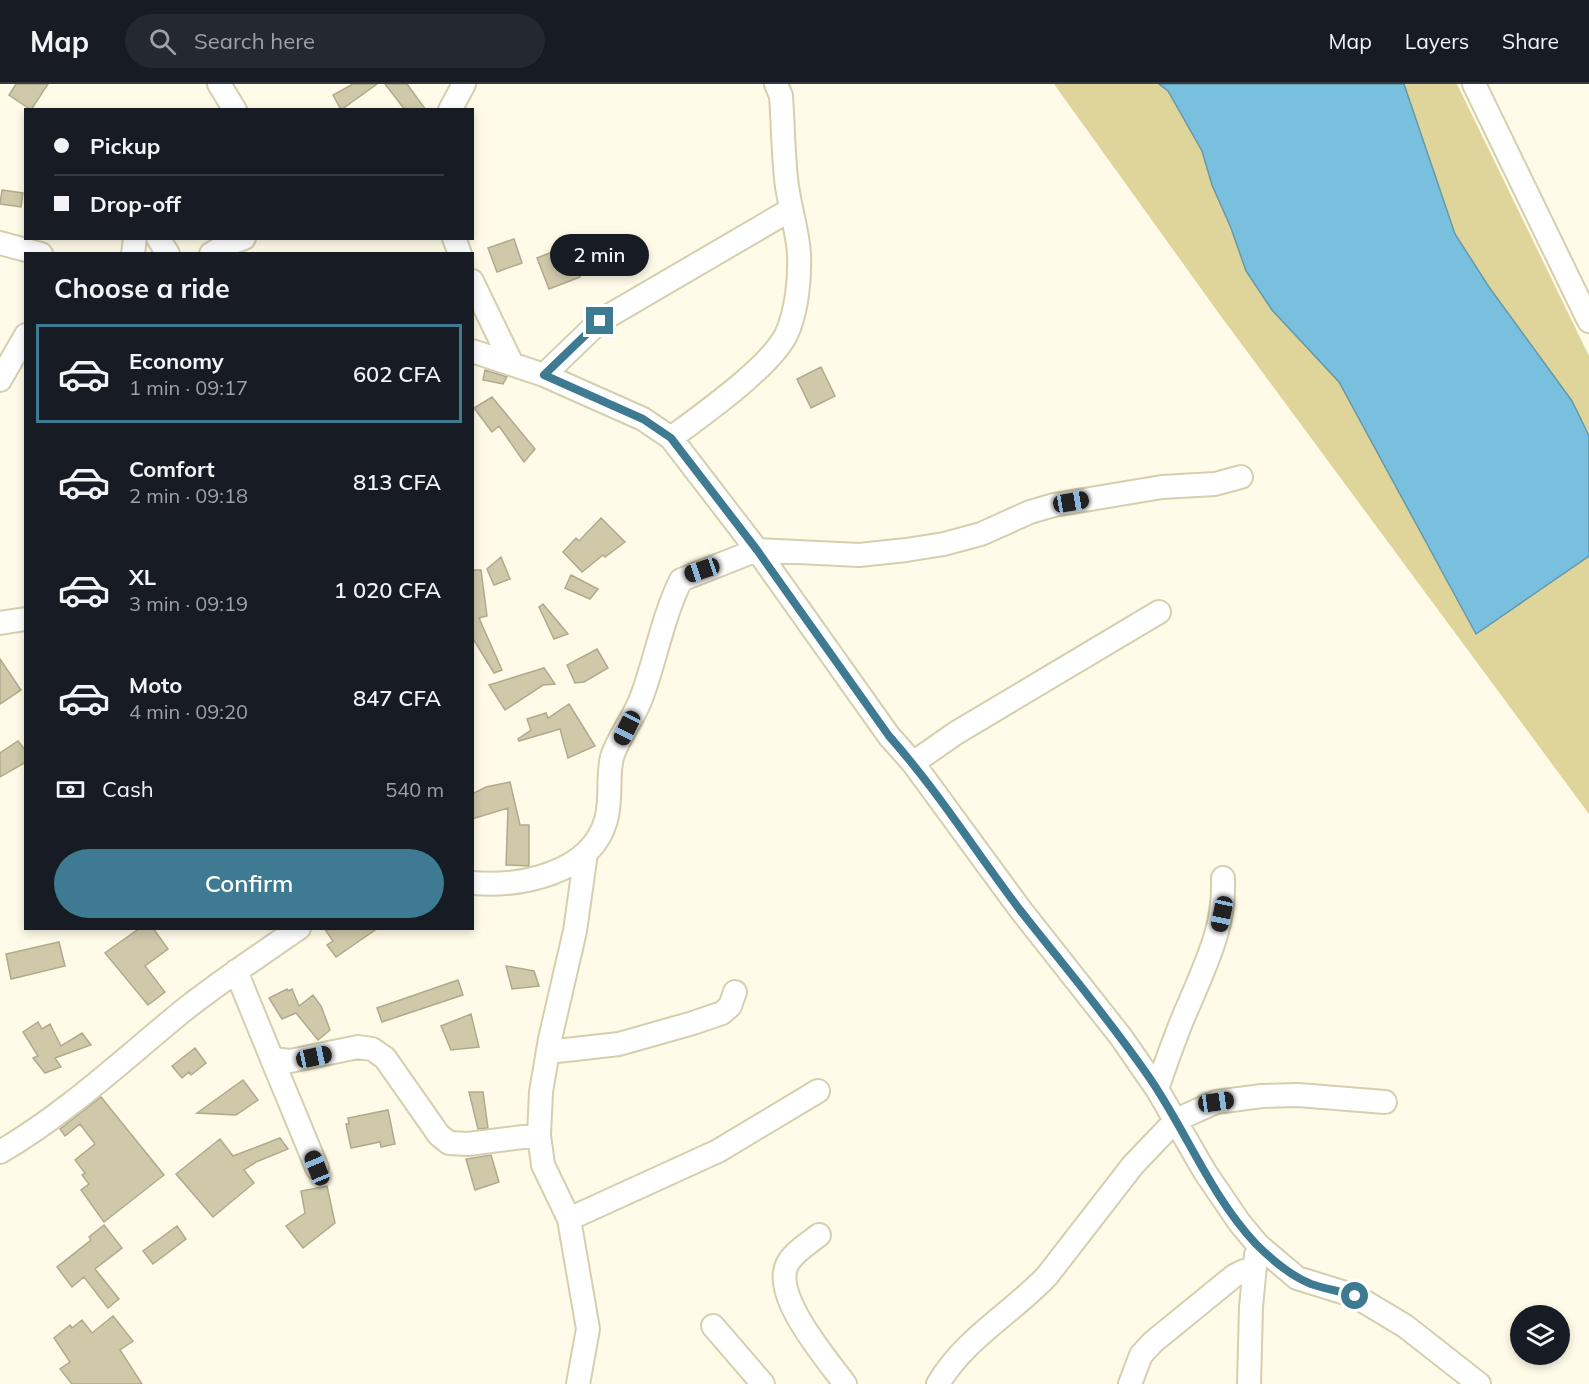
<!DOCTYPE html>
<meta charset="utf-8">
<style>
body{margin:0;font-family:Mulish,sans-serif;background:#242831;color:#f1f3f6;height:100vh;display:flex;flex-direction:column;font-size:22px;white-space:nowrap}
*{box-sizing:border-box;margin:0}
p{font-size:20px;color:#9ea1a6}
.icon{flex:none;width:33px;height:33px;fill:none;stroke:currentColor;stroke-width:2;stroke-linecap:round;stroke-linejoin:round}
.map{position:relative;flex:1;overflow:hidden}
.details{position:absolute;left:24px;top:168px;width:450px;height:678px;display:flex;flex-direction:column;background:#171b24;border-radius:0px;box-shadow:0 3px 9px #0003}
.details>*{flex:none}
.hud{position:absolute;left:24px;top:24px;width:450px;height:132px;border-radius:0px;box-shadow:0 3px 9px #0003;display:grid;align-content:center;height:132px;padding:0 30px;background:#171b24}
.buttons{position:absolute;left:1510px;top:1221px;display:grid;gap:12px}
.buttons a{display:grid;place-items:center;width:60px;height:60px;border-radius:50%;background:#171b24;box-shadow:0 3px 9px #0003;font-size:30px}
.end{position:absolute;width:27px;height:27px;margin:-14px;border:8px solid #3e7a91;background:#fff;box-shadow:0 0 0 3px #fff}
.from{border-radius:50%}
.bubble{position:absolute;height:42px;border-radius:21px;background:#171b24;box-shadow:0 3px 9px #0003;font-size:20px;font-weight:600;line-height:42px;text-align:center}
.car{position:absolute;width:18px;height:36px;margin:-18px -9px;border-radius:8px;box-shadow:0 0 4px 2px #0007;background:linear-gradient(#222 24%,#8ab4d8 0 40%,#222 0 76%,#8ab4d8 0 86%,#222 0)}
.hud b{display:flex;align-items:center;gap:21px;height:57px;font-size:22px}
.hud b+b{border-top:2px solid #363941}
.hud i{width:15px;height:15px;background:#f1f3f6}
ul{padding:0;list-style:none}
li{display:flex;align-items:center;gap:18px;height:99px;margin:0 12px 9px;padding:0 18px;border:3px solid transparent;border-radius:0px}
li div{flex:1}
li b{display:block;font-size:22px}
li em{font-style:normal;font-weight:600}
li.selected{border-color:#3e7a91}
li>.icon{width:54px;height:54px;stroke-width:1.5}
h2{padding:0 30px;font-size:27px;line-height:72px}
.pay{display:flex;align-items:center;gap:15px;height:66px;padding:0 30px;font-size:22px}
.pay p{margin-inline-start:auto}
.primary-button{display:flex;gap:12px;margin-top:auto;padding:12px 30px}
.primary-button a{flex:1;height:69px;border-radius:36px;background:#3e7a91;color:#fff;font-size:24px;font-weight:600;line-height:69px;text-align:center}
header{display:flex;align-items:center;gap:36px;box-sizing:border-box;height:84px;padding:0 30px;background:#171b24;border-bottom:2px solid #363941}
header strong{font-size:28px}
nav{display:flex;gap:33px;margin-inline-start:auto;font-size:21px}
.search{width:420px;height:54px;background:#242831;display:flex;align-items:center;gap:15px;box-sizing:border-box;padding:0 21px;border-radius:33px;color:#9ea1a6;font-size:22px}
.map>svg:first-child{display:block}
.green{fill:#dfd59b}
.water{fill:#78c0dd;stroke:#6698a8;stroke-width:1.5}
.building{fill:#cfc9aa;stroke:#b0aa8c;stroke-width:1.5}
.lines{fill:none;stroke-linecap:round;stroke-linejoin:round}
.minor-casing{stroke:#d4cfaf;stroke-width:26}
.minor{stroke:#fff;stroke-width:22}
.route{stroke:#3e7a91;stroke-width:8}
</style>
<header>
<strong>Map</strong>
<div class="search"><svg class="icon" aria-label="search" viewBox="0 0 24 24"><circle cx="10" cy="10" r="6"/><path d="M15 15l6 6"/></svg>Search here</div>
<nav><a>Map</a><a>Layers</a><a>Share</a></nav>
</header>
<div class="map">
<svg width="1589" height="1300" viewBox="0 0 1589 1300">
<rect width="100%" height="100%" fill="#fffbe8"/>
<path class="green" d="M 1054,0 L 1159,0 L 1168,7 L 1202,67 L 1212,101 L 1231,144 L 1246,187 L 1272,226 L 1339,298 L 1476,550 L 1589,472 L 1589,730 L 1220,231 Z
M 1404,0 L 1457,0 L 1589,272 L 1589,352 L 1572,317 L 1489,203 L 1455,150 Z"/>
<path class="water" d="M 1159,0 L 1404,0 L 1455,150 L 1489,203 L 1572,317 L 1589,352 L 1589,472 L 1476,550 L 1339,298 L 1272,226 L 1246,187 L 1231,144 L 1212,101 L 1202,67 L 1168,7 Z"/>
<path class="building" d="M 16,0 L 48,0 L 31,26 L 9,11 Z
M 353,0 L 377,0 L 341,26 L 333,11 Z
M 385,0 L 407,0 L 426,26 L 405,26 Z
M 2,106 L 23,109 L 21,123 L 0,120 Z
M 514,155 L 522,179 L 497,188 L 488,164 Z
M 564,163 L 565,168 L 570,166 L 580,193 L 549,205 L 537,174 Z
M 821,283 L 835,312 L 811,324 L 797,295 Z
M 485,286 L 507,293 L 503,300 L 483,296 Z
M 492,313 L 535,365 L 524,378 L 499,342 L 492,348 L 474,324 Z
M 601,434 L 625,458 L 605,473 L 603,471 L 582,488 L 563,468 L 576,454 L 579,457 Z
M 501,473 L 510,495 L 494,501 L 487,485 Z
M 472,486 L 481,486 L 487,532 L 479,534 L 502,586 L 494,589 L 472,553 Z
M 571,491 L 598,505 L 590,515 L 565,504 Z
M 543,520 L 568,550 L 554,555 L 539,523 Z
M 597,565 L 608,584 L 584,598 L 575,599 L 567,581 Z
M 0,575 L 21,606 L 0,620 Z
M 544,584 L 555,600 L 543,601 L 505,626 L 489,601 Z
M 569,620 L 595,662 L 568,674 L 560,645 L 519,657 L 518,655 L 531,646 L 527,635 L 546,629 L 548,634 Z
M 18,657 L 26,667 L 26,678 L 0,693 L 0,669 Z
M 510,698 L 520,741 L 529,741 L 529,782 L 506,781 L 508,724 L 472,735 L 472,710 L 486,703 Z
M 140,844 L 153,844 L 168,865 L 145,882 L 165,908 L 148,921 L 105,869 Z
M 324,844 L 378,844 L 336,873 L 327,861 L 333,857 Z
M 59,858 L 65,882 L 11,895 L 6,870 Z
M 506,882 L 534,887 L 539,902 L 512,905 Z
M 458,896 L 463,911 L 382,938 L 377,924 Z
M 287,905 L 288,907 L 292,905 L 299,922 L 313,911 L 321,922 L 330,946 L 318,956 L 296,929 L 282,935 L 269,914 Z
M 471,930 L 479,963 L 451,966 L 441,942 Z
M 38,938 L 42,945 L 50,940 L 61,962 L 82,949 L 91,961 L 55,974 L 61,983 L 45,989 L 33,974 L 38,972 L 23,948 Z
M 195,964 L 206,979 L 191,991 L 189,988 L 182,994 L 172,982 Z
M 243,996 L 258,1016 L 236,1031 L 197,1029 Z
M 469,1008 L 483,1008 L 488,1044 L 478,1045 Z
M 101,1013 L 164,1091 L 104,1138 L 81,1106 L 89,1100 L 82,1091 L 85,1089 L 75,1076 L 95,1060 L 80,1040 L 65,1052 L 60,1045 Z
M 388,1026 L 395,1060 L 381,1063 L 380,1058 L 351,1064 L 346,1040 L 349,1040 L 348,1034 Z
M 280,1054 L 288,1065 L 256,1078 L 244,1086 L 254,1099 L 213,1133 L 176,1090 L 220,1055 L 233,1072 Z
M 491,1071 L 499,1098 L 475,1106 L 466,1075 Z
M 327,1102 L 335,1139 L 303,1164 L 286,1142 L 305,1129 L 301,1107 Z
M 104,1141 L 122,1164 L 95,1185 L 119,1215 L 108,1224 L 84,1193 L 72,1203 L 57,1183 L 91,1156 L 89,1153 Z
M 177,1142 L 186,1155 L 153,1180 L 143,1167 Z
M 113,1232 L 133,1257 L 120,1266 L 142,1300 L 72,1300 L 60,1285 L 70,1278 L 54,1254 L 70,1241 L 72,1244 L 82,1236 L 92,1249 Z"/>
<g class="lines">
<defs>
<path id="minor" d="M 219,0 L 235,26
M 1474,0 L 1589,237
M 450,26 L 464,0
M 158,154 L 168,170
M 454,154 L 460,170
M 0,159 L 41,170
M 133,170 L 135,154
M 211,170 L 228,160 L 244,154
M 472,197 L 512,280
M 472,267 L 544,291 L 643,335 L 671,354 L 757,466 L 889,652 L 913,679 L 1020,825 L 1121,953 L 1157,1005 L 1205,1088 L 1239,1138 L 1258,1161 L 1297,1194 L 1355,1212 L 1405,1242 L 1479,1300
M 544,291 L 600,237 L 790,126
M 0,296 L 26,251
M 671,354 C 702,331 769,284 786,251 C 797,228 800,194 799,170 C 798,148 788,118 786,94 C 783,66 783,39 781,12 L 776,0
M 757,466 L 859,471 L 906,466 L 944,460 L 981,450 L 1030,428 L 1054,421 L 1162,403 L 1215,400 L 1241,393
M 0,539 L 26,535
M 913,679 L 956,649 L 1159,528
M 472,799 C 520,803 591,790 606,736 C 612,715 607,694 612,673 C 618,653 635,633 642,612 C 656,574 663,532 681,496 L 757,466
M 236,887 L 272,975 L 290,977 L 358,963 L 372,965 L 385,974 L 439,1051 L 449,1059 L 468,1060 L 539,1051
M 548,968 L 619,960 L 693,939 L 722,929 L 730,922 L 735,908
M 272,975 L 317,1084
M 1157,1005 C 1167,976 1177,946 1190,918 C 1208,875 1225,841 1223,794
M 0,1068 C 67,1029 124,975 184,926 C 221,897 260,871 299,844
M 569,1135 L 718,1067 L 818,1007
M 819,1151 C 809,1159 795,1167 788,1179 C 770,1210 827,1275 845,1300
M 713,1242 L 763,1300
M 578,1300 L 588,1245 L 569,1135 L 543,1081 L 539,1051 L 541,1008 L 550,955 L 575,847 L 586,769
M 938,1300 C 964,1255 1012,1229 1047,1192 L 1133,1081 L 1176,1036 L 1216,1018 L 1262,1012 L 1298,1011 L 1385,1018
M 1130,1300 L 1141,1271 L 1153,1258 L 1234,1192 L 1244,1187 L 1254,1187
M 1249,1300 L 1251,1223 L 1256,1171"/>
</defs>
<use href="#minor" class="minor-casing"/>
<use href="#minor" class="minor"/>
</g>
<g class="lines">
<path class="route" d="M 600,237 L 544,291 L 643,335 L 671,354 L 757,466 L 889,652 C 937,706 976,768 1020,826 C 1064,882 1110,936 1151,996 C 1187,1049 1211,1112 1256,1160 C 1271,1175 1291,1192 1311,1200 C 1325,1205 1341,1207 1355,1212"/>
</g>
</svg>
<div class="buttons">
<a><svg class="icon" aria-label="layers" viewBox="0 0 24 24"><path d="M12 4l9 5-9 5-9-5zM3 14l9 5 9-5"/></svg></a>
</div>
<i class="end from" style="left:1355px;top:1212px"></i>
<i class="end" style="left:600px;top:237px"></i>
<div class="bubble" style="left:550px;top:150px;width:99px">2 min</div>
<i class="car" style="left:1071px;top:418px;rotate:80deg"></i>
<i class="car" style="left:702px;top:486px;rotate:251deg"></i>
<i class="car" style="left:627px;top:644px;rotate:206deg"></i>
<i class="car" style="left:1222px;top:830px;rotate:192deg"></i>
<i class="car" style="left:314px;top:973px;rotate:78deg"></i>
<i class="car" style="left:1216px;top:1018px;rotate:82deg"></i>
<i class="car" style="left:317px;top:1084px;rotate:338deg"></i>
<div class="hud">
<b><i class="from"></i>Pickup</b>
<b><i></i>Drop-off</b>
</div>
<section class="details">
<h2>Choose a ride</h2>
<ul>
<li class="selected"><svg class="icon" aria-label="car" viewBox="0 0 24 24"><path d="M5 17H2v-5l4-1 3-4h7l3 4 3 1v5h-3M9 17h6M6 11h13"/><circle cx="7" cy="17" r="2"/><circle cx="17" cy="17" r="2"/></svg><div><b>Economy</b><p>1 min · 09:17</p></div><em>602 CFA</em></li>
<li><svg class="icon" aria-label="car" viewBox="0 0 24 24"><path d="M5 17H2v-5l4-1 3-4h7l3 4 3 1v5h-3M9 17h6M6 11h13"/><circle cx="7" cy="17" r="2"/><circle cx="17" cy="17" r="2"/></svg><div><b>Comfort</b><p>2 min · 09:18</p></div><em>813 CFA</em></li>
<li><svg class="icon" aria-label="car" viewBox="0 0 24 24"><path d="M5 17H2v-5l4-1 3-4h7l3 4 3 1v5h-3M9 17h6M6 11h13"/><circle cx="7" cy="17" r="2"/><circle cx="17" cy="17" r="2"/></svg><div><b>XL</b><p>3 min · 09:19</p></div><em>1 020 CFA</em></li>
<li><svg class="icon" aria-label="car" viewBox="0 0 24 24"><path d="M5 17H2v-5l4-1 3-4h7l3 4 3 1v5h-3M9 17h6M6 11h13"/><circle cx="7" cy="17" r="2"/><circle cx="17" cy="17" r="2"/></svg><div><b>Moto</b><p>4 min · 09:20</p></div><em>847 CFA</em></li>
</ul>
<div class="pay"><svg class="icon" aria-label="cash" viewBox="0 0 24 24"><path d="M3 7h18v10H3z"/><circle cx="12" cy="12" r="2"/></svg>Cash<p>540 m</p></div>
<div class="primary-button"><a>Confirm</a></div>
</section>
</div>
